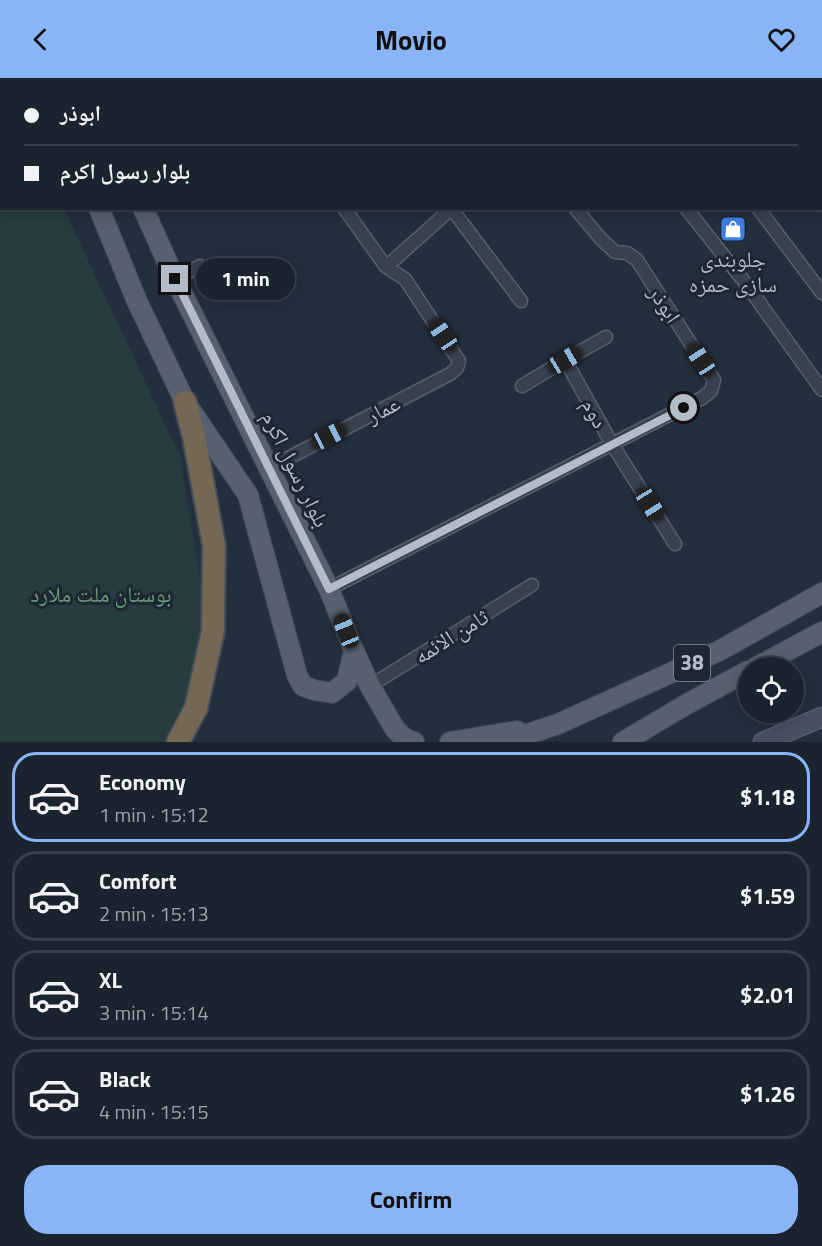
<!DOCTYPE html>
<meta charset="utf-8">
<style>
body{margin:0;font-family:"Titillium Web","Noto Naskh Arabic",sans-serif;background:#242b36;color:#f1f3f6;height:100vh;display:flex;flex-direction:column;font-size:22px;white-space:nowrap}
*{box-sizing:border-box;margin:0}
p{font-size:20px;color:#a0a4aa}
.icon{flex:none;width:33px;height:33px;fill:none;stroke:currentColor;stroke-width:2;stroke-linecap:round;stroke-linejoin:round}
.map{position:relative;height:664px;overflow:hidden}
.panel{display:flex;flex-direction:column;background:#1b232e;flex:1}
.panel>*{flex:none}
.hud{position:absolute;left:0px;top:0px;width:822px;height:132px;box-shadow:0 3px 15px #0003,0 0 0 2px #39404a;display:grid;align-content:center;height:132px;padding:0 24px;background:#1b232e}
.buttons{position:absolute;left:738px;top:579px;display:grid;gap:12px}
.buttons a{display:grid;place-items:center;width:66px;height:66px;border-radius:50%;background:#1b232e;box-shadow:0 3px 15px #0003,0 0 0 2px #39404a;font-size:30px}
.end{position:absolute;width:27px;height:27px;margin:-14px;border:8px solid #b4bcc9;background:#111;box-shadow:0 0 0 3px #111}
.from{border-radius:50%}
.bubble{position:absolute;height:42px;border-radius:21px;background:#1b232e;box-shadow:0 3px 15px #0003,0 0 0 2px #39404a;font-size:20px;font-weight:700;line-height:42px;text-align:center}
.car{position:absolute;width:18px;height:36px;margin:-18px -9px;border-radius:8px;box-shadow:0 0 4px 2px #0007;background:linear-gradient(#222 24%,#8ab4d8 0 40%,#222 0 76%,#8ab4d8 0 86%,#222 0)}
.hud b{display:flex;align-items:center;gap:21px;height:57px;font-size:22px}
.hud b+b{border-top:2px solid #39404a}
.hud i{width:15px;height:15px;background:#f1f3f6}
ul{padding:10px 0 0;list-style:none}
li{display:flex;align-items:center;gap:18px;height:90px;margin:0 12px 9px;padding:0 12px;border:3px solid #39404a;border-radius:24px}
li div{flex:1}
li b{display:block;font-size:22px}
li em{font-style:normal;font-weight:700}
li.active{border-color:#8ab4f8}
li>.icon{width:54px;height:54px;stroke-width:1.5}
.cta{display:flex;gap:12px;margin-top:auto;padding:12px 24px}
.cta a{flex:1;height:69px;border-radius:24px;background:#8ab4f8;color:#111;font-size:24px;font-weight:700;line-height:69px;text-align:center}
header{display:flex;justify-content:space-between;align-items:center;height:78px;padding:0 24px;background:#8ab4f8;color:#111;font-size:27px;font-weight:700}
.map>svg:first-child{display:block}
.green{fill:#263c3f}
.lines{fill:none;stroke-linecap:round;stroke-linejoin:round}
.street-casing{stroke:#565f6c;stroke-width:15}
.secondary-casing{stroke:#565f6c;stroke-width:21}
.primary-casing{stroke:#414a57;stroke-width:22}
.highway-casing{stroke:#434c59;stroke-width:26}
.street{stroke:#38414e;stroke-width:12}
.secondary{stroke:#465061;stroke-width:18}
.primary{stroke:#56606e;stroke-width:20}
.highway{stroke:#746855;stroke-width:22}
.route{stroke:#b4bcc9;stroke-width:8}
.labels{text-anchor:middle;stroke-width:6;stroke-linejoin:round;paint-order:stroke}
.shield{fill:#1d2633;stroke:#878f9c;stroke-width:1.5}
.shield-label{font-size:21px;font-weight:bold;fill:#b4bcc9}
.poi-label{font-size:22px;fill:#b4bcc9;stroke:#1d2633}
.street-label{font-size:22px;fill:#b4bcc9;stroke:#1d2633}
.park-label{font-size:22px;fill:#6b9a76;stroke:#1d2633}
</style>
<header><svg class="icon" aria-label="back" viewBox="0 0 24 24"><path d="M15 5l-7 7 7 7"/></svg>Movio<svg class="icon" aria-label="heart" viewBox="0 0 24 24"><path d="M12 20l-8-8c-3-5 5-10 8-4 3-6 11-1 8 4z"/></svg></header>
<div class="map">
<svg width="822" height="664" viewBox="0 0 822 664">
<rect width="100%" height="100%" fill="#242f3e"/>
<path class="green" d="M 1,12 L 2,130 L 64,131 L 180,378 L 202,514 L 196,600 L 178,648 L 168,664 L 0,664 L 0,13 Z"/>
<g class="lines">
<defs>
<path id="street" d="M 247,0 L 248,2
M 463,0 L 465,2
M 581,0 L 582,2
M 659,0 L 660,2
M 747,0 L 748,2
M 801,0 L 802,2
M 234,2 L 237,0
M 631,2 L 633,0
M 820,29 L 822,32
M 820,106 L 822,108
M 451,130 L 521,223
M 686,130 L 746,206 L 822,312
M 758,130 L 822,215
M 386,189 L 451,131
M 175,201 L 200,188
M 606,259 L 565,282 L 612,366 L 675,466
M 522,308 L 565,282
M 269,390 L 450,296 L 457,290 L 459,283 L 405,201 L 386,189 L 344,130
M 329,511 L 702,320 L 711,313 L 714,302 L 637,182 L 627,175 L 615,174 L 601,161 L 575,130
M 370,608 L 532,507"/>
<path id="secondary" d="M 763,664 L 822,639"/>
<path id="primary" d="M 24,0 L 25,2
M 70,0 L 71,2
M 99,130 L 136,221 L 185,324 L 248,417 L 297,597 L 303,608 L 314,612 L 332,615 L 347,603 L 354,573
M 143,130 L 175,201 L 329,511 L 354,573 L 370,608 L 395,651 L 405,661 L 414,664
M 755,590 L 822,554
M 450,664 L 517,653
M 504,664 L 558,646 L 719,573 L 822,515
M 623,664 L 687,626 L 748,593"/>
<path id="highway" d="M 178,664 L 196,630 L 213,553 L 214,467 L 194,359 L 185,324"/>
</defs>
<use href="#street" class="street-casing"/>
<use href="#secondary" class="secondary-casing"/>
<use href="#primary" class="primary-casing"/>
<use href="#highway" class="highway-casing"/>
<use href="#street" class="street"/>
<use href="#secondary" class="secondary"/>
<use href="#primary" class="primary"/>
<use href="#highway" class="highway"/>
</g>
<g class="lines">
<path class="route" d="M 175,201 L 329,511 L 684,330"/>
</g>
<defs>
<symbol id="shop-square" viewBox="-11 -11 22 22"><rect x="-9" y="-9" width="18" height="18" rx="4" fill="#3f7fe0" stroke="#1d2633"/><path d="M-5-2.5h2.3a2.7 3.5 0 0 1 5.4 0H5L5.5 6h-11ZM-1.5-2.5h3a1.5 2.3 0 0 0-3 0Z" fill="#fff"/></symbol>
</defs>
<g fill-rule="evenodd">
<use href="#shop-square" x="718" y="136" width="30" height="30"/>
</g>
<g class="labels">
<rect class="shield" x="674" y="567" width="36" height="36" rx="4.5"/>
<g class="shield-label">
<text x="692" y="592">38</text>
</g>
<g class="poi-label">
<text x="733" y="189">جلوبندی<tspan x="733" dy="25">سازی حمزه</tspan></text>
</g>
<g class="street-label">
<text transform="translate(665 226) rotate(57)" y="8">ابوذر</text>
<text transform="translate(383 331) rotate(-27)" y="8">عمار</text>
<text transform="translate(595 335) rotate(61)" y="8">دوم</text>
<text transform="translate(296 391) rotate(64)" y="8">بلوار رسول اکرم</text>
<text transform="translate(451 558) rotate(-32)" y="8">ثامن الائمه</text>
</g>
<g class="park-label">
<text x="101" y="524">بوستان ملت ملارد</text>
</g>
</g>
</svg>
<div class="buttons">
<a><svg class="icon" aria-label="locate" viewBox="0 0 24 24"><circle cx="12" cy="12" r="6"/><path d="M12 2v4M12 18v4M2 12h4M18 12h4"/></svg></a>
</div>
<i class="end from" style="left:684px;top:330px"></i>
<i class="end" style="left:175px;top:201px"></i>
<div class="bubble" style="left:196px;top:180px;width:99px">1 min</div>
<i class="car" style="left:443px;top:257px;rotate:326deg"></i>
<i class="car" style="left:565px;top:282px;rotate:60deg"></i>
<i class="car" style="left:701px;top:282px;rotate:327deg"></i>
<i class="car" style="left:329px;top:358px;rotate:63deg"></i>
<i class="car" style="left:650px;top:426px;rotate:148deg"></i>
<i class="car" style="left:346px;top:553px;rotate:338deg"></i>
<div class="hud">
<b><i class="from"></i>ابوذر</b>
<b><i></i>بلوار رسول اکرم</b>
</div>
</div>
<section class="panel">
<ul>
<li class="active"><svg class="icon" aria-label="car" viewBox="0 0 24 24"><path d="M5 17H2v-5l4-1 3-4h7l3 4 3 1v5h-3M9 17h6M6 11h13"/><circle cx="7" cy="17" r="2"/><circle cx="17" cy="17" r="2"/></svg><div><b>Economy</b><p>1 min · 15:12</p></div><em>$1.18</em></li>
<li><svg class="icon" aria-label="car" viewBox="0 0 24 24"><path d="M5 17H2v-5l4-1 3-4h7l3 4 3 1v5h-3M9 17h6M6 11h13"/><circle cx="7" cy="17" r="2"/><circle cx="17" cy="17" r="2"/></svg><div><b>Comfort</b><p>2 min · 15:13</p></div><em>$1.59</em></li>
<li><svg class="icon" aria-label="car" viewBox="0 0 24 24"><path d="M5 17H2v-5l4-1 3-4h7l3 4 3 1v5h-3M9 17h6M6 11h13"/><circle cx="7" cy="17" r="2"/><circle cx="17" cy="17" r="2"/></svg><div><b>XL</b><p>3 min · 15:14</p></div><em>$2.01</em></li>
<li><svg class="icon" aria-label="car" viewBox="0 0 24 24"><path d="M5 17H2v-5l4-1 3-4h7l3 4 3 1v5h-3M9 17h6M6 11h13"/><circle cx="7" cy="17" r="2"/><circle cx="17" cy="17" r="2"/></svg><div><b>Black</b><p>4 min · 15:15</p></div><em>$1.26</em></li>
</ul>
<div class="cta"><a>Confirm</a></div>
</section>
